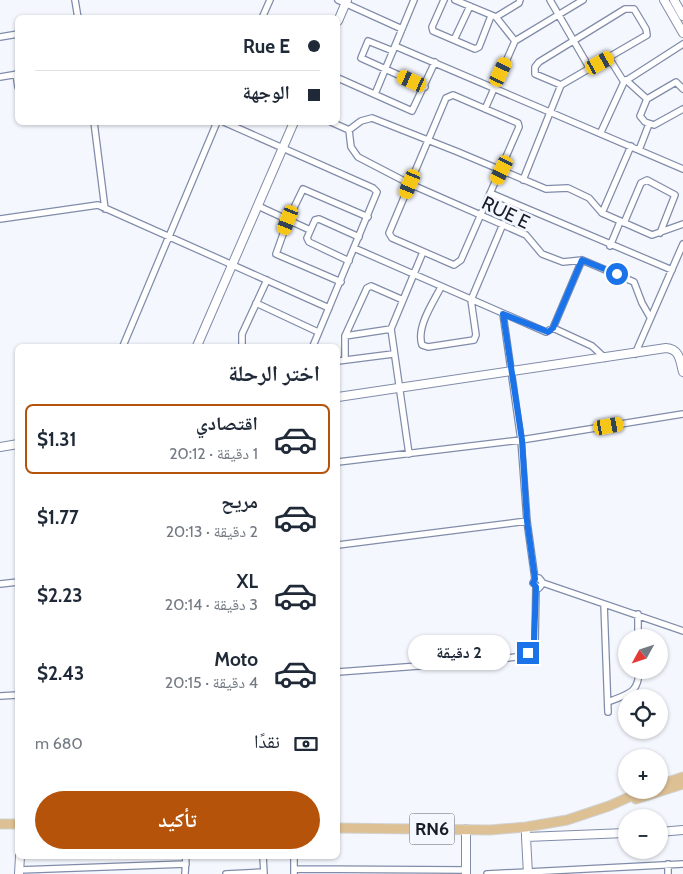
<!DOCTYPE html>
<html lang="ar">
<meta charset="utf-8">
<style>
body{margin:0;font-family:Cabin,"Noto Naskh Arabic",sans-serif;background:#f6f6f7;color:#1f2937;direction:rtl;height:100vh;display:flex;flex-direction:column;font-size:19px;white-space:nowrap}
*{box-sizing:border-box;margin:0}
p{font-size:16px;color:#747a83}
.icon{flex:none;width:28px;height:28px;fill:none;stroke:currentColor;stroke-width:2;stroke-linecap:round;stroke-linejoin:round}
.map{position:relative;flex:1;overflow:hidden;direction:ltr}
.drawer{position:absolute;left:15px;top:344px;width:325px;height:515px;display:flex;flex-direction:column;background:#fff;border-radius:8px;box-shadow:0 1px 4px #0004;direction:rtl}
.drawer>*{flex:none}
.guide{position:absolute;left:15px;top:15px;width:325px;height:110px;border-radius:8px;box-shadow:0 1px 4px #0004;direction:rtl;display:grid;align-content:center;height:110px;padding:0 20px;background:#fff}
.needle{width:32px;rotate:230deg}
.fabs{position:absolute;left:618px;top:629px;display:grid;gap:10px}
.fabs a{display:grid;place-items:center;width:50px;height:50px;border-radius:50%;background:#fff;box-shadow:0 1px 4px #0004;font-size:25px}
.end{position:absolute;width:22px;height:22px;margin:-11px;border:6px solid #1a73e8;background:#fff;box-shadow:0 0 0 2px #fff}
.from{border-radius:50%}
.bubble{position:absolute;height:35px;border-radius:18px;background:#fff;box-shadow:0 1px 4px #0004;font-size:16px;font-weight:700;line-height:35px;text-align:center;direction:rtl}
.car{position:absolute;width:15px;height:30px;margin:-15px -8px;border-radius:6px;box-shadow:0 0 4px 1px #0007;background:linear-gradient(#f5c518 24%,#345 0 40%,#f5c518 0 76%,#345 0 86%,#f5c518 0)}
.guide b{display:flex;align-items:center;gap:18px;height:48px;font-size:19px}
.guide b+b{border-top:1px solid #e0e1e3}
.guide i{width:12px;height:12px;background:#1f2937}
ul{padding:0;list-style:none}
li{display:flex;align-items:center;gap:15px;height:70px;margin:0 10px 8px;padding:0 10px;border:2px solid transparent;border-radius:8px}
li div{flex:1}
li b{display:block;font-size:19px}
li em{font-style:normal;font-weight:700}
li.active{border-color:#b45309}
li>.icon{width:45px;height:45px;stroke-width:1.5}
h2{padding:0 20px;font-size:22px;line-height:60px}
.pay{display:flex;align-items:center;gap:12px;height:55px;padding:0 20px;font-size:19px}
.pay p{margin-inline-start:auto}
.action{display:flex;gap:10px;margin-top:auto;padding:10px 20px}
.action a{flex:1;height:58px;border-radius:30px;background:#b45309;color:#fff;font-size:20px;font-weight:700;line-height:58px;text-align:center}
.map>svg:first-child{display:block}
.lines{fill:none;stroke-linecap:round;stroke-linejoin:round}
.street-casing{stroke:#808caa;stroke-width:8}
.secondary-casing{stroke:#808caa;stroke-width:10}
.primary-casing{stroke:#d1d2d4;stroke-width:11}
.street{stroke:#fff;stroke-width:5.5}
.secondary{stroke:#fff;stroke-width:8}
.primary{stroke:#ddc195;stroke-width:9}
.route{stroke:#1a73e8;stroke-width:6}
.labels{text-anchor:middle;stroke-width:5;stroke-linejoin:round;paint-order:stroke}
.shield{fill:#f4f7fd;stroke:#595e67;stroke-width:1}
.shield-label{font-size:18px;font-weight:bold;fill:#171c27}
.street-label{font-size:19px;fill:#171c27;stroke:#f4f7fd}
</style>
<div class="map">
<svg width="683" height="874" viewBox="0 0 683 874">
<rect width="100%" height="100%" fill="#f4f7fd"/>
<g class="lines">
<defs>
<path id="street" d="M 75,0 L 78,18
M 338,0 L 402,29
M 444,0 L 432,27 L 433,31 L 475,49 L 479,47 L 491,16
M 455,0 L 496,17 L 515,41
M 550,0 L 590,69
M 496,17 L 519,3 L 520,0
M 262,18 L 270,0
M 0,37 L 18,34
M 454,40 L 470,6
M 395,46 L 683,169
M 393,51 L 368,41 L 361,58 L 425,87
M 609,58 L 624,82
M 16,74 L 18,87
M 0,77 L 18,74
M 338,78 L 412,111 L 435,62
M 626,80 L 647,99
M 683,89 L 676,82 L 647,99 L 640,116 L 645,122 L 654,125 L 683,109
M 375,94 L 414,0
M 453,95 L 518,123 L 519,127 L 461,260 L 454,265 L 392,238 L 389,233 L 446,98 Z
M 485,109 L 515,41 L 583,0
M 94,122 L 105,209
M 224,122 L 373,188 L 377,192 L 313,346
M 331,122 L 349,130 L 361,121 L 372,118 L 458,152 L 546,189 L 568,188 L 589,198 L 602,213 L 652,235 L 683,224
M 349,130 L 351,147 L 358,157 L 410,184 L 526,235 L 542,254 L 563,262 L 582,260 L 634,282 L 642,303 L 650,317
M 601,132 L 624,82 L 683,44
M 639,150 L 649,124
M 523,180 L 561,85 L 647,35 L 646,29 L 634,9 L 625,9 L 539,62 L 535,67 L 535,74 L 561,85
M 490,193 L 672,270
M 258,206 L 310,230
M 602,213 L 631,146
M 0,219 L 98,205 L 329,308
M 624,223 L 641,183 L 647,180 L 675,195 L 660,233
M 610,246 L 620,222
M 354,248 L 546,332 L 553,328 L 582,260
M 349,261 L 309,242 L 307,238 L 315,220 L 319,219 L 359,237
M 341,282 L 276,254 L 288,220 L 303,189 L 368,217
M 441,287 C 433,303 416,327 422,345 L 428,347 L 474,340 L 476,335 L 471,300 L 503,224
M 256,303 L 318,332
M 503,314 L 521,440 L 527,521 L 535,579
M 553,328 L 592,346 L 605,358
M 345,336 L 391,329
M 123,346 L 217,122
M 242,346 L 242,334 L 267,280
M 635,354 L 683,244
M 345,360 L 345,336 L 367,288 L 371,286 L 403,300
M 338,361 L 393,354
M 409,454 L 391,329 L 423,252
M 338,462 L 521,440 L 683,414
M 338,545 L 527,521
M 543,583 L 539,588 L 533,583 L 535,579 L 539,578 L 543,583 L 683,631
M 0,584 L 18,582
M 604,604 L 608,712
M 638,614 L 638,638
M 338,672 L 486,661 L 523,656 L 530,651 L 535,642 L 536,587
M 0,696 L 18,695
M 608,702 C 627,694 639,694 639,670
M 263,856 L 264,874
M 294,856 L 294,874
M 668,864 L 668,874
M 294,869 L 466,870
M 19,870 L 186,864
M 185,874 L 186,856
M 226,874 L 264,872
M 487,874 L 683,864"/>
<path id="secondary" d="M 664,0 L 683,33
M 674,0 L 683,16
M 338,21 L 347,0
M 197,346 L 294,122
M 338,397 L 666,348 C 680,349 680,361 683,372
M 0,447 L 18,444
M 526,827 L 526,837 L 626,833
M 659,832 L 683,830
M 526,837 L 528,874
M 19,874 L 20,856
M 466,874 L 466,829"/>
<path id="primary" d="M 659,785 L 683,777
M 636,799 L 683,784
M 0,824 L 18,824
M 338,828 L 490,830 L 526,827 L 567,820 L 609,806 L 645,790"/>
</defs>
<use href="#street" class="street-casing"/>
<use href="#secondary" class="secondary-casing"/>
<use href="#primary" class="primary-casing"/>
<use href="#street" class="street"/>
<use href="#secondary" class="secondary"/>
<use href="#primary" class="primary"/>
</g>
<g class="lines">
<path class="route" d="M 528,653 L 534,642 L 536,587 L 533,583 L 535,579 L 527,521 L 522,440 L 503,314 L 548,332 L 553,328 L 582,260 L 617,274"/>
</g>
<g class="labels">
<rect class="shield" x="409.5" y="813.5" width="45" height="31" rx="4"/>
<g class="shield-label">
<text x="432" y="835">RN6</text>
</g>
<g class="street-label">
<text transform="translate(506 212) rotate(26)" y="7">RUE E</text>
</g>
</g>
</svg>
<div class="fabs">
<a><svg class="needle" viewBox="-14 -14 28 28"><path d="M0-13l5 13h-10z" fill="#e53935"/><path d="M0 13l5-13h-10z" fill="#747a83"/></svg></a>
<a><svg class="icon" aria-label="locate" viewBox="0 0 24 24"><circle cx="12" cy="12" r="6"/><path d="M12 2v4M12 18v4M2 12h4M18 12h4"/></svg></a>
<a>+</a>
<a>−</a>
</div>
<i class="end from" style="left:617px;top:274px"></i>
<i class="end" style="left:528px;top:653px"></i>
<div class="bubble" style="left:408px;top:635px;width:102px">2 دقيقة</div>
<i class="car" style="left:600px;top:63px;rotate:61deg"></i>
<i class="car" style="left:501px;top:72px;rotate:25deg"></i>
<i class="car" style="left:412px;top:81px;rotate:294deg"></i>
<i class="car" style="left:502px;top:170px;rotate:206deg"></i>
<i class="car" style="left:410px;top:184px;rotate:203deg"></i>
<i class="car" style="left:288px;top:220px;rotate:201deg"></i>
<i class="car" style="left:609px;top:426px;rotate:80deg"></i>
<div class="guide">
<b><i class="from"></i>Rue E</b>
<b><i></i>الوجهة</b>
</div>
<section class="drawer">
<h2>اختر الرحلة</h2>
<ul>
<li class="active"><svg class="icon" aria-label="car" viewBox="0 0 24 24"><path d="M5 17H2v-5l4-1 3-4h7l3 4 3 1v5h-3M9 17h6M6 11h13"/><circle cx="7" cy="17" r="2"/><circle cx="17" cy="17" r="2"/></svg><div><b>اقتصادي</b><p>1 دقيقة · 20:12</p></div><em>$1.31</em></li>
<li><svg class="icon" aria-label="car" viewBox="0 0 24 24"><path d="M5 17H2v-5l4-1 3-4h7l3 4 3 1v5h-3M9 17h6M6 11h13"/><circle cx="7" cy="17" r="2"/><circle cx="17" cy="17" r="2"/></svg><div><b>مريح</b><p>2 دقيقة · 20:13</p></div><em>$1.77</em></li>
<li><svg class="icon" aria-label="car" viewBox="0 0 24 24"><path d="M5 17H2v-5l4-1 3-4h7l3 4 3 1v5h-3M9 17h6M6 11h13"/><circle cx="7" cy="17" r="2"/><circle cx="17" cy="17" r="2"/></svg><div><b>XL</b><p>3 دقيقة · 20:14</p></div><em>$2.23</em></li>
<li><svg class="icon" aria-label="car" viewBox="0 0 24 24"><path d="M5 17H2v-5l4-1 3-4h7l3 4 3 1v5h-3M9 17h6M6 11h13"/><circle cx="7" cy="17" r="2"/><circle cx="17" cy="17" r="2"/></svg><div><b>Moto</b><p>4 دقيقة · 20:15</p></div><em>$2.43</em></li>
</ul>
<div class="pay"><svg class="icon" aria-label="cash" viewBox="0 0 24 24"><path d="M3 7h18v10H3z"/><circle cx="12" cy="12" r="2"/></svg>نقدًا<p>680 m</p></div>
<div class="action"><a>تأكيد</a></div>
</section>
</div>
